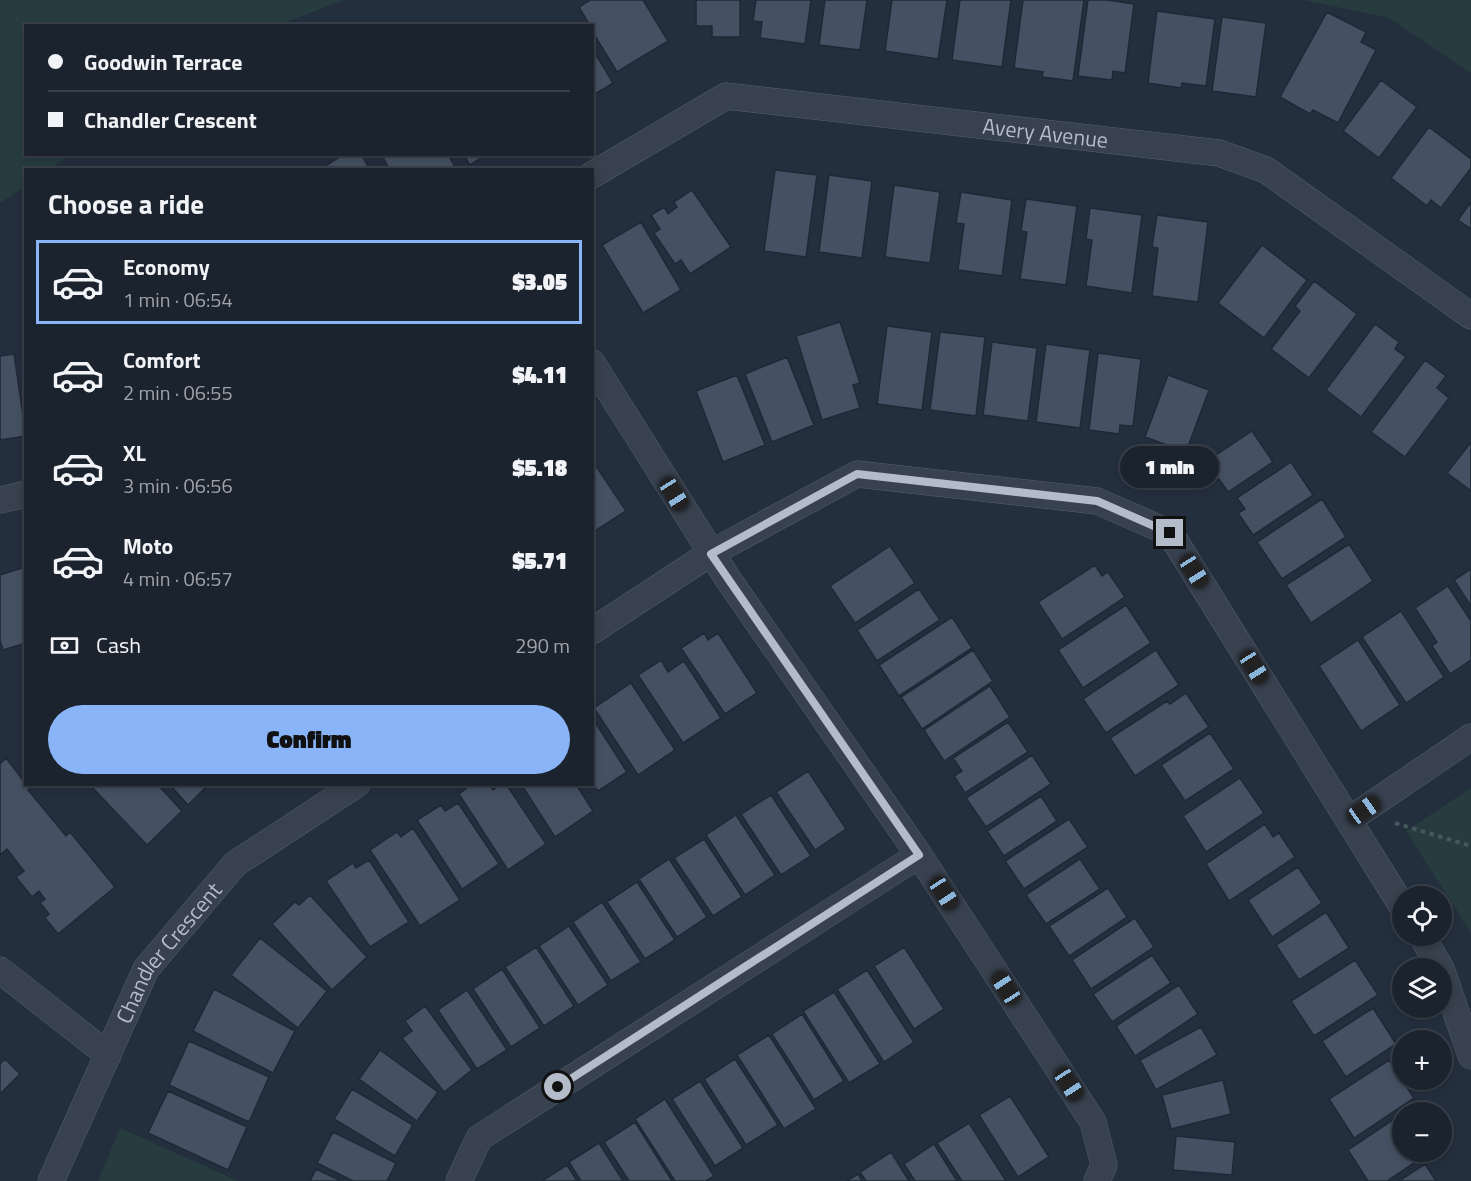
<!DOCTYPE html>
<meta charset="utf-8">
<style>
body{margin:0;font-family:"Titillium Web",sans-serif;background:#282f3a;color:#f1f3f6;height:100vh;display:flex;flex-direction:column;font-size:22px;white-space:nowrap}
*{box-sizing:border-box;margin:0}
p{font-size:20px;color:#a0a4aa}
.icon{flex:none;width:33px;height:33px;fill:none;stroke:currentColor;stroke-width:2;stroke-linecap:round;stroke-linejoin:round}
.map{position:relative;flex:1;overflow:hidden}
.side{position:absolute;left:24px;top:168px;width:570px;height:618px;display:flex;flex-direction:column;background:#1b232e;border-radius:0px;box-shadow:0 3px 9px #0003,0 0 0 2px #39404a}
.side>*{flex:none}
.hud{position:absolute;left:24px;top:24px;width:570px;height:132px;border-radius:0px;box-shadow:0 3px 9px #0003,0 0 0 2px #39404a;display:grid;align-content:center;height:132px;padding:0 24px;background:#1b232e}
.fabs{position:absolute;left:1392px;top:886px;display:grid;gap:12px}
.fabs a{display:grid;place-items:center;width:60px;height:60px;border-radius:50%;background:#1b232e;box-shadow:0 3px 9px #0003,0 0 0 2px #39404a;font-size:30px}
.end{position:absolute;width:27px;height:27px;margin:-14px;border:8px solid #b4bcc9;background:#111;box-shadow:0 0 0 3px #111}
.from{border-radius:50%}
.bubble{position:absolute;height:42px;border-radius:21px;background:#1b232e;box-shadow:0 3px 9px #0003,0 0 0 2px #39404a;font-size:20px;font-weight:800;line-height:42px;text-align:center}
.car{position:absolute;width:18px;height:36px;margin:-18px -9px;border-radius:8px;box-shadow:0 0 4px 2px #0007;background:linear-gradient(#222 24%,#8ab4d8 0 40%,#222 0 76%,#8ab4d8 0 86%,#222 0)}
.hud b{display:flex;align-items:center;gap:21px;height:57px;font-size:22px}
.hud b+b{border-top:2px solid #39404a}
.hud i{width:15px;height:15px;background:#f1f3f6}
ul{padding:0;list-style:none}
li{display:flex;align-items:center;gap:18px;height:84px;margin:0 12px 9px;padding:0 12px;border:3px solid transparent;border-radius:0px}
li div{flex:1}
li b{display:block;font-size:22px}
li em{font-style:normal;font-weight:800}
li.active{border-color:#8ab4f8}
li>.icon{width:54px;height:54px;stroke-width:1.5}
h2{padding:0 24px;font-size:27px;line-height:72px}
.pay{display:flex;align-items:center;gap:15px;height:66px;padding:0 24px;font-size:22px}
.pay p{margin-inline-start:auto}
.button{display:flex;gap:12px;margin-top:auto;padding:12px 24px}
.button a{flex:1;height:69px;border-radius:36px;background:#8ab4f8;color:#111;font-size:24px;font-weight:800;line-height:69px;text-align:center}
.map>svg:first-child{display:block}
.green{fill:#263c3f}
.building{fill:#455162;stroke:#1f2835;stroke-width:1.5}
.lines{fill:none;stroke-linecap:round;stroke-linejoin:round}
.street-casing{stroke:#565f6c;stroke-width:27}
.path{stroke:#44595c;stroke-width:4;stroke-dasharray:4.5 4.5;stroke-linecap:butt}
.street{stroke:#38414e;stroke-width:26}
.route{stroke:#b4bcc9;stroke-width:8}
.labels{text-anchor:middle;stroke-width:4.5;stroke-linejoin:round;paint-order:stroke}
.street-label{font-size:22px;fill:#b4bcc9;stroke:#1d2633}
</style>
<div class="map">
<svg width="1471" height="1181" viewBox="0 0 1471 1181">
<rect width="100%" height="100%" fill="#242f3e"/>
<path class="green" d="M 0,0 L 344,0 L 278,25 L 26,26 L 26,154 L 70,155 L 49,169 L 26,170 L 25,186 L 0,203 Z
M 1304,0 L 1471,0 L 1471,73 L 1389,18 Z
M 1471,788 L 1471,933 L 1406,831 Z
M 120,1128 L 238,1181 L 98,1181 Z"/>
<path class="building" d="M 590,0 L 643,0 L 668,41 L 617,72 L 592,31 L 592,26 L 590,26 L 579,7 Z
M 696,0 L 740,0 L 740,37 L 712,37 L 712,26 L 696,26 Z
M 756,0 L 811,0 L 805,44 L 760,38 L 762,22 L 753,21 Z
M 825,0 L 867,0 L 860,50 L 819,45 Z
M 892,0 L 947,0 L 938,59 L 885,51 Z
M 960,0 L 1011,0 L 1002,67 L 952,60 Z
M 1023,0 L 1084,0 L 1073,81 L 1042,77 L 1043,72 L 1014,68 Z
M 1088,0 L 1107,0 L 1134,4 L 1125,73 L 1113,71 L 1112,80 L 1078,76 Z
M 1157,11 L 1215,19 L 1206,86 L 1182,83 L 1181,88 L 1148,83 Z
M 1327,12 L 1366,32 L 1361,42 L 1376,50 L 1338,123 L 1313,110 L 1310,114 L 1280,97 Z
M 1222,17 L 1266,23 L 1256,97 L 1212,91 Z
M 592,48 L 613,83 L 592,96 Z
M 1381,80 L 1417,107 L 1379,158 L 1343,131 Z
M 1429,127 L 1471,159 L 1471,168 L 1441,208 L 1431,200 L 1427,206 L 1391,178 Z
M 344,154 L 361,154 L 370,170 L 319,170 Z
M 381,154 L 448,154 L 456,169 L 390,170 Z
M 463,154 L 488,154 L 470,165 Z
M 775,170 L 817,175 L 806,257 L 764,251 Z
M 829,175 L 872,181 L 862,258 L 819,252 Z
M 894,185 L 940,192 L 930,263 L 885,257 Z
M 692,190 L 731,247 L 690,274 L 681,260 L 675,264 L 654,233 L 660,229 L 651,215 L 664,207 L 668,214 L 677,207 L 674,202 Z
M 961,192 L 1012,200 L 1002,276 L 958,270 L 964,224 L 956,223 Z
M 1026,199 L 1077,206 L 1066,285 L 1020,279 L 1027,232 L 1021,231 Z
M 1471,202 L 1471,229 L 1458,220 Z
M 1090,208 L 1142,215 L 1132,293 L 1086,286 L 1092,240 L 1086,239 Z
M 1157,215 L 1208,222 L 1198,302 L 1152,296 L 1158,248 L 1152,247 Z
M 641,222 L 681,290 L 643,313 L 602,245 Z
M 1262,245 L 1307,280 L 1264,338 L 1218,303 Z
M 1314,281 L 1357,314 L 1309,378 L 1271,349 L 1300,311 L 1295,306 Z
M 840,322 L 860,383 L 853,385 L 860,408 L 822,420 L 796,336 Z
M 1375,324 L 1399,342 L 1395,349 L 1406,357 L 1361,417 L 1326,390 Z
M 887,326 L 932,332 L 922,410 L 877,404 Z
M 940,332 L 985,337 L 976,416 L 930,410 Z
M 992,342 L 1037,348 L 1028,421 L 983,415 Z
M 1046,344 L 1090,350 L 1080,428 L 1036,422 Z
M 1098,353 L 1141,359 L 1133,426 L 1120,425 L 1119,434 L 1089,430 Z
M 14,354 L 26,436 L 0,440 L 0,356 Z
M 787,357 L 814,425 L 772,442 L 745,374 Z
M 1425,360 L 1446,376 L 1437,388 L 1449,398 L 1405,457 L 1371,432 Z
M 737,375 L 765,445 L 723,462 L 696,391 Z
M 1168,375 L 1209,390 L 1186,452 L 1145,437 Z
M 1252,431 L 1273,462 L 1228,492 L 1219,479 L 1209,485 L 1198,467 Z
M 1471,442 L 1471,491 L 1447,473 Z
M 592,460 L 626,511 L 592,533 Z
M 1291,462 L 1313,495 L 1253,535 L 1238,513 L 1245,509 L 1237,498 Z
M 1322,499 L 1346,537 L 1282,579 L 1257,542 Z
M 1349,544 L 1373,581 L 1311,623 L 1286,585 Z
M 890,546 L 915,583 L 855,623 L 830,586 Z
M 1095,565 L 1102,576 L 1108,572 L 1125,597 L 1062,639 L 1038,602 Z
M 25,567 L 26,643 L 3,650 L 0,640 L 0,575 Z
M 1471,569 L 1471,606 L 1454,580 Z
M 1448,586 L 1471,621 L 1471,660 L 1450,674 L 1432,646 L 1437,642 L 1415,608 Z
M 919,589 L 940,620 L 877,661 L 857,630 Z
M 1126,605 L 1151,643 L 1083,688 L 1058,650 Z
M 1401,611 L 1444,677 L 1406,703 L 1362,637 Z
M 952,617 L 972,648 L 899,696 L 879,665 Z
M 704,633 L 708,640 L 718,633 L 757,693 L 725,714 L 681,648 Z
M 1358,640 L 1400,705 L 1361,731 L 1319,666 Z
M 973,650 L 993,681 L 922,729 L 901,697 Z
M 1156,650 L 1179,685 L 1106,733 L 1083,699 Z
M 661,660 L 668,672 L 684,661 L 721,718 L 683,743 L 638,675 Z
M 631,683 L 675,750 L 638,775 L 594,708 Z
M 990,686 L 1010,717 L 944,761 L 924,730 Z
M 1186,693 L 1209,727 L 1135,776 L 1110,738 L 1167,701 L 1170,704 Z
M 595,722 L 627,772 L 598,791 L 592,783 L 592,724 Z
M 1008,722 L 1028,752 L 965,793 L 954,776 L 962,771 L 953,758 Z
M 1210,733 L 1234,769 L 1185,801 L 1161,765 Z
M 1032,755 L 1051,784 L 986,827 L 966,798 Z
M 6,758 L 26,784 L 31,788 L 28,790 L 66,836 L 70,832 L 115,887 L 58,934 L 45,918 L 49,914 L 40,903 L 45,899 L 39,891 L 32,897 L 16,877 L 24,871 L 7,849 L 0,855 L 0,764 Z
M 808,771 L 846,829 L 815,850 L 776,792 Z
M 1240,778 L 1264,813 L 1206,852 L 1183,816 Z
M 89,784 L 157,784 L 182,811 L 147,845 Z
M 169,784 L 209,784 L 188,805 Z
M 472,784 L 489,784 L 493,790 L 501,784 L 506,784 L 546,844 L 508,870 L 459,794 Z
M 521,784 L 576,784 L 593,811 L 555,837 Z
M 771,795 L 811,856 L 781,875 L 741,814 Z
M 1041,796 L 1057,821 L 1004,856 L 987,831 Z
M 458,803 L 499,864 L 462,889 L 417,820 L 441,805 L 445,811 Z
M 736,815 L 775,875 L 745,895 L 706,835 Z
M 1069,819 L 1088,847 L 1024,889 L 1005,861 Z
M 1265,824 L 1273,837 L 1279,833 L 1295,857 L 1229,901 L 1206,864 Z
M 413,828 L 460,900 L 420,926 L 370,850 L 397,832 L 401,837 Z
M 704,839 L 742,897 L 713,916 L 674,858 Z
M 669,859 L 707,917 L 677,937 L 639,879 Z
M 1080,859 L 1100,889 L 1046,924 L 1026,895 Z
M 369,860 L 409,922 L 370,947 L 326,881 L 353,863 L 356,868 Z
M 1298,867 L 1322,903 L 1272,937 L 1248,900 Z
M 637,882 L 675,940 L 645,959 L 607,902 Z
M 1108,888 L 1127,917 L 1069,956 L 1049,926 Z
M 310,895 L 367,957 L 332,990 L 272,924 L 295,902 L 299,905 Z
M 602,902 L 641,962 L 611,981 L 573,922 Z
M 1326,912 L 1349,948 L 1299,980 L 1276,945 Z
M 1135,918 L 1154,947 L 1091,989 L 1072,960 Z
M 569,926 L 608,985 L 578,1005 L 539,946 Z
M 260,938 L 327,991 L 298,1028 L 231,975 Z
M 536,947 L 574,1006 L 544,1026 L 505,967 Z
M 904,947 L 944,1009 L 914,1029 L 874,966 Z
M 1152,955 L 1171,983 L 1112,1022 L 1093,994 Z
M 1355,960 L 1378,995 L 1314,1036 L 1291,1001 Z
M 502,969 L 540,1028 L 511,1047 L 473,989 Z
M 867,970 L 914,1042 L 884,1062 L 837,989 Z
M 1179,985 L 1198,1014 L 1135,1056 L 1116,1026 Z
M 214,989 L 295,1031 L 273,1073 L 193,1031 Z
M 467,990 L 507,1050 L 477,1069 L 438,1010 Z
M 834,992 L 880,1064 L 849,1083 L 803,1011 Z
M 425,1006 L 472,1070 L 444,1092 L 402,1038 L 412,1031 L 405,1021 Z
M 1373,1008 L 1396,1044 L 1346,1077 L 1322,1041 Z
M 802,1014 L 844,1081 L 814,1100 L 772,1034 Z
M 1201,1027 L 1217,1055 L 1156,1090 L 1140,1060 Z
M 769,1035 L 816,1109 L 784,1129 L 737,1055 Z
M 189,1041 L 269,1077 L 249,1122 L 169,1085 Z
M 380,1050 L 438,1092 L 417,1121 L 359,1079 Z
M 5,1059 L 20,1074 L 0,1094 L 0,1064 Z
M 735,1059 L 778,1125 L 746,1145 L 704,1079 Z
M 1389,1060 L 1414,1098 L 1354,1138 L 1329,1099 Z
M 1223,1080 L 1231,1114 L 1171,1129 L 1162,1095 Z
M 700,1081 L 743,1148 L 715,1166 L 672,1099 Z
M 352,1089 L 413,1125 L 395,1156 L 334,1119 Z
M 168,1091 L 247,1127 L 228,1170 L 148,1133 Z
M 1010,1096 L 1049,1157 L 1018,1177 L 979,1115 Z
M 665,1099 L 714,1176 L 706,1181 L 675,1181 L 635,1119 Z
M 1402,1114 L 1402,1152 L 1430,1152 L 1387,1181 L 1368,1181 L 1348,1150 Z
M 635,1122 L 672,1181 L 629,1181 L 604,1142 Z
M 969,1123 L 1006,1181 L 962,1181 L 937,1143 Z
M 333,1132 L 396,1163 L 387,1181 L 353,1181 L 317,1163 Z
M 1176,1136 L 1235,1142 L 1232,1175 L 1173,1170 Z
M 599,1143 L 623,1181 L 581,1181 L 569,1162 Z
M 934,1144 L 957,1181 L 915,1181 L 904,1164 Z
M 891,1152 L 909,1181 L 866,1181 L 860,1172 Z
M 1425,1164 L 1436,1181 L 1399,1181 Z
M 567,1165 L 577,1181 L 542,1181 Z
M 316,1169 L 341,1181 L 310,1181 Z
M 858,1174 L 862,1181 L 847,1181 Z"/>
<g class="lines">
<defs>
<g id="street">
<path id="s1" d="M 592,175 L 726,96 L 1219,153 L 1266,170 L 1471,316"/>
<path d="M 592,363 L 728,579 L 919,855 L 1093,1122 L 1104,1165 L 1097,1181"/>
<path d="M 0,500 L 26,494"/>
<path d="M 592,631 L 711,553 L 857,474 L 1097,501 L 1170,533 L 1402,906"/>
<path d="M 1349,820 L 1471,737"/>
<path d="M 1422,936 L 1441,969"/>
<path d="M 0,970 L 108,1055"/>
<path d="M 1442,971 L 1471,1056"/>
<path id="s2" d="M 51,1181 L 146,969 L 235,864 L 357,784"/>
<path d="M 459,1181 L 479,1138 L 919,855"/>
</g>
</defs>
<use href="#street" class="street-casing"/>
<path class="path" d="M 1395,823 L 1471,846"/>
<use href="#street" class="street"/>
</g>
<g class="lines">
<path class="route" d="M 558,1087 L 919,855 L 711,554 L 857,474 L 1097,501 L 1170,533"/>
</g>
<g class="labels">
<g class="street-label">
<text dy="8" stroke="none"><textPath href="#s1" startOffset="477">Avery Avenue</textPath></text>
<text dy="8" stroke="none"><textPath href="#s2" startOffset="258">Chandler Crescent</textPath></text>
</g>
</g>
</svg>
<div class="fabs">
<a><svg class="icon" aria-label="locate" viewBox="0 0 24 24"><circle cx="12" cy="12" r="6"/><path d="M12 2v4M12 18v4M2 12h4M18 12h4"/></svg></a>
<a><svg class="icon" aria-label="layers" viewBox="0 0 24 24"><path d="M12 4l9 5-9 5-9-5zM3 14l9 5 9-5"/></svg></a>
<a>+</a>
<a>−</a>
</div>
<i class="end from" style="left:558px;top:1087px"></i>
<i class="end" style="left:1170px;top:533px"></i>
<div class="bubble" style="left:1120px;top:446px;width:99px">1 min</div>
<i class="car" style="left:674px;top:494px;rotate:148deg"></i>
<i class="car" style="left:1194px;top:571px;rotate:148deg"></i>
<i class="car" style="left:1254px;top:667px;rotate:148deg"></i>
<i class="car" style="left:1364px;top:810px;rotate:55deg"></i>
<i class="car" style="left:944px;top:893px;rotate:147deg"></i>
<i class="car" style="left:1006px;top:988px;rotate:327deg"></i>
<i class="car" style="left:1069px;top:1084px;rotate:147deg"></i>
<div class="hud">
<b><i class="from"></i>Goodwin Terrace</b>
<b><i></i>Chandler Crescent</b>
</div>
<section class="side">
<h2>Choose a ride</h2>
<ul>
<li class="active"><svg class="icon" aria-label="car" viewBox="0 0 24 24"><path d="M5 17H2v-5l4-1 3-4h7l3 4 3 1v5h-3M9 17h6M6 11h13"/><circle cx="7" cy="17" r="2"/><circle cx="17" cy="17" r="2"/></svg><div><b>Economy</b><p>1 min · 06:54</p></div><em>$3.05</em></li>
<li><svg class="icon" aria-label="car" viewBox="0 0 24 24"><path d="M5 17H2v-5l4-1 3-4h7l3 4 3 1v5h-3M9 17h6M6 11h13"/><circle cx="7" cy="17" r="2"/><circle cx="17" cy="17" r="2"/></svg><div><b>Comfort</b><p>2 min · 06:55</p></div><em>$4.11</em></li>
<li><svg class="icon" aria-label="car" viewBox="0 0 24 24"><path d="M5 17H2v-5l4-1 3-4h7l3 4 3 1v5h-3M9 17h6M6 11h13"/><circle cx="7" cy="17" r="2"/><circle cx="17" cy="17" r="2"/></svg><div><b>XL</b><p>3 min · 06:56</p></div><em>$5.18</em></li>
<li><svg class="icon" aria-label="car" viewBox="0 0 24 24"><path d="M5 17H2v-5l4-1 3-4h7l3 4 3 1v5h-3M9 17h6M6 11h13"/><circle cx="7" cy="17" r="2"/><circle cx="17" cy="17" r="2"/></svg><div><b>Moto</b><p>4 min · 06:57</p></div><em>$5.71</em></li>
</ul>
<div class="pay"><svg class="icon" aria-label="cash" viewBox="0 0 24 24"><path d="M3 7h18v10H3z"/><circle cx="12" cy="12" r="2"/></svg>Cash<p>290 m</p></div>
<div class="button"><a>Confirm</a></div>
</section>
</div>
